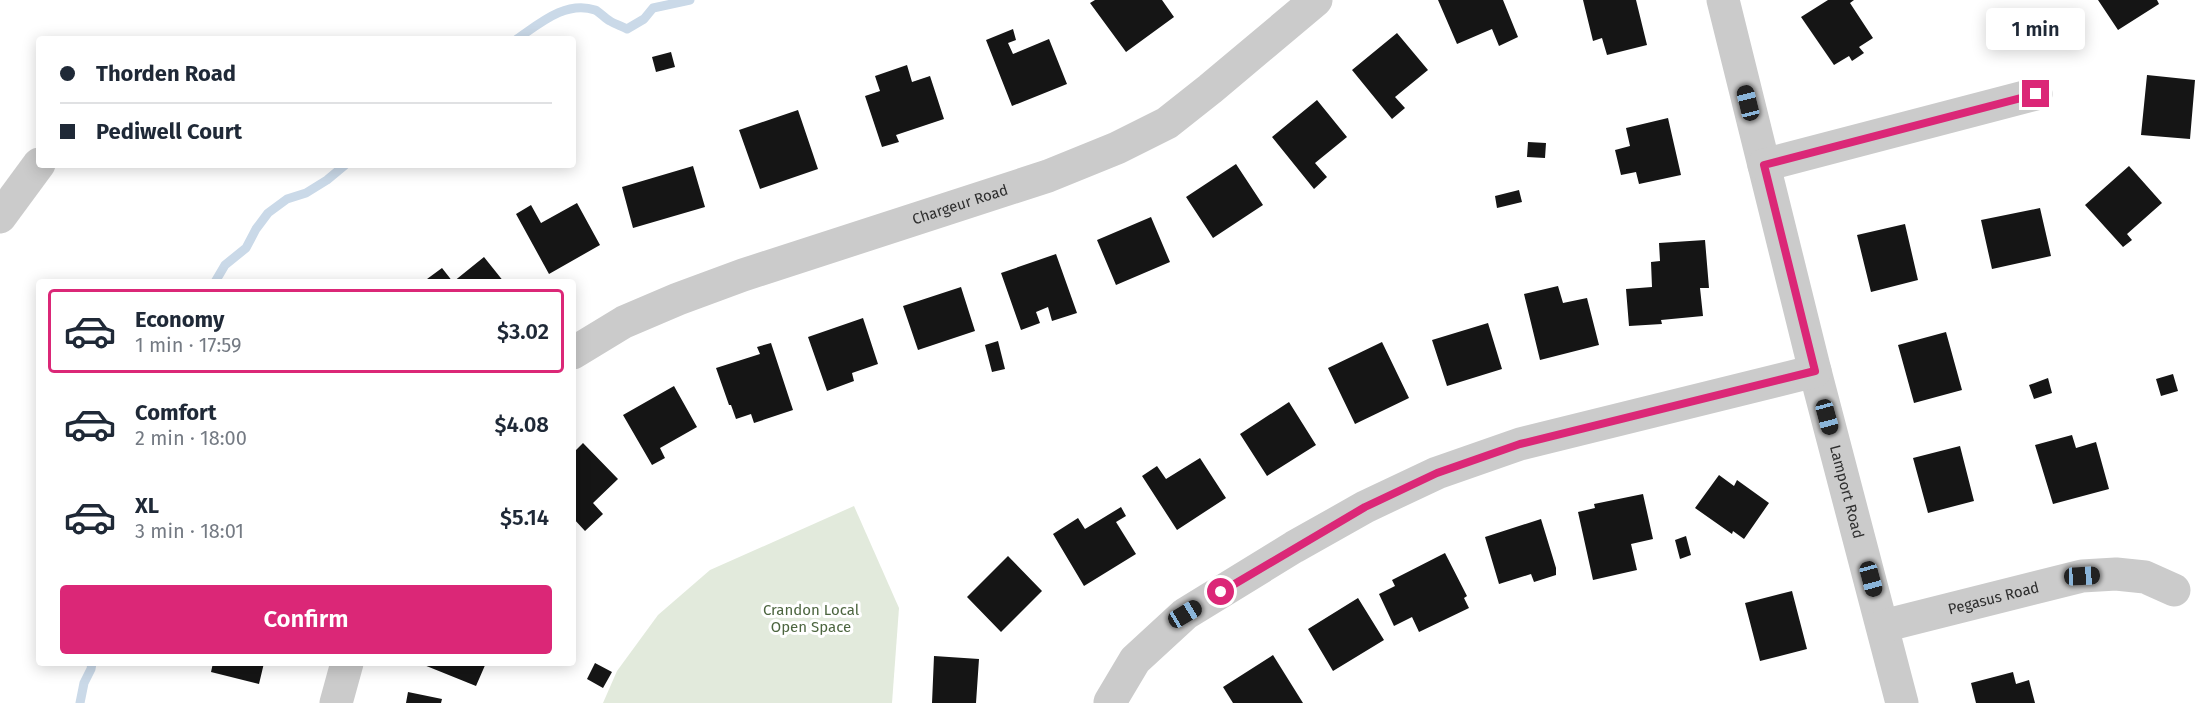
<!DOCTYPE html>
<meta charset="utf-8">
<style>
body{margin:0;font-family:"Fira Sans",sans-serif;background:#f2f2f3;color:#1f2937;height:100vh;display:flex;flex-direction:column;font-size:22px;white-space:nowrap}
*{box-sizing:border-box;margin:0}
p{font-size:20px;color:#747a83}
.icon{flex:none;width:33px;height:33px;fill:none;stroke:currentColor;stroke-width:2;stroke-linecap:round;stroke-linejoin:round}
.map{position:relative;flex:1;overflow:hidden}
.side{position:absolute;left:36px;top:279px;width:540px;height:387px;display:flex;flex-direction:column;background:#fff;border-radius:6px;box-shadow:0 3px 15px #0003}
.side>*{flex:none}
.top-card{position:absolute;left:36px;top:36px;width:540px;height:132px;border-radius:6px;box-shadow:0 3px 15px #0003;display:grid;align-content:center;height:132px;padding:0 24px;background:#fff}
.end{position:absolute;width:27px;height:27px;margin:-14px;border:8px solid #db2777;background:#fff;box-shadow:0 0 0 3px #fff}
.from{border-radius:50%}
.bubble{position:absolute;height:42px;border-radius:6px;background:#fff;box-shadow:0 3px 15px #0003;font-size:20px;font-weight:600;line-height:42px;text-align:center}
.car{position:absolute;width:18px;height:36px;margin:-18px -9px;border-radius:8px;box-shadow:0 0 4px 2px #0007;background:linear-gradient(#222 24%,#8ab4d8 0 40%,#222 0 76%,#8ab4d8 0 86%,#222 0)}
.top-card b{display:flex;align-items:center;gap:21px;height:57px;font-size:22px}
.top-card b+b{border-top:2px solid #e0e1e3}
.top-card i{width:15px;height:15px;background:#1f2937}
ul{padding:10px 0 0;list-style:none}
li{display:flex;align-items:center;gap:18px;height:84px;margin:0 12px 9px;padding:0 12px;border:3px solid transparent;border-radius:6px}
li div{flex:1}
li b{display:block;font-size:22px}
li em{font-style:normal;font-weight:600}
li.on{border-color:#db2777}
li>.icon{width:54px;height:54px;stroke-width:1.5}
.button{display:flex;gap:12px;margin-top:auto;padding:12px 24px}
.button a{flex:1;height:69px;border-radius:6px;background:#db2777;color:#fff;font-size:24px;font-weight:600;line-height:69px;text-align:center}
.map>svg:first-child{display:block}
.green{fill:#e2eadc}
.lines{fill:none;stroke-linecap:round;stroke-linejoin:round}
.stream{stroke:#cad9e8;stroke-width:9}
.building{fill:#151515}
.minor{stroke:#cbcbcb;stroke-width:33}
.route{stroke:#db2777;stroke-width:8}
.labels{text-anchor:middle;stroke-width:6;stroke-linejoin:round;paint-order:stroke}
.street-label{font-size:15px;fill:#2e2e2e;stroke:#fff}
.park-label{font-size:15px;fill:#4c653f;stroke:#fff}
</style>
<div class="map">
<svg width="2199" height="703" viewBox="0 0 2199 703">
<rect width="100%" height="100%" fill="#fff"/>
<path class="green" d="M 854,506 L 899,608 L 892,703 L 603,703 L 617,671 L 658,615 L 710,570 Z"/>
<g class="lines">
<path class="stream" d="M 517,39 C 539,24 566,0 595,10 C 600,12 604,18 610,21 C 615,24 621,26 627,29 L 644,19 L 653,8 L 690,0
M 215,282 L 225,265 L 246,248 L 256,229 L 268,213 L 287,199 L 306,193 L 327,180 L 345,165
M 80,703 L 84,683 L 91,669 L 92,663"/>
</g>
<path class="building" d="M 1095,0 L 1162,0 L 1174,17 L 1126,52 L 1090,3 Z
M 1438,0 L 1503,0 L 1518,37 L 1499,46 L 1492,29 L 1457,44 Z
M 1583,0 L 1636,0 L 1647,45 L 1607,55 L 1602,38 L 1593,41 Z
M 1828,0 L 1854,0 L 1850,3 L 1873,38 L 1859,47 L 1864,53 L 1852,61 L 1849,56 L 1834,65 L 1801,17 Z
M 2098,0 L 2157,0 L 2159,4 L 2118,30 Z
M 1013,29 L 1016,40 L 1008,43 L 1013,54 L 1049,39 L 1067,84 L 1012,106 L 986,40 Z
M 1397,33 L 1428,70 L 1395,97 L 1405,108 L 1392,119 L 1352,70 Z
M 671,52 L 675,67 L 656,72 L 652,57 Z
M 907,65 L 912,82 L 930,76 L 944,119 L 896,135 L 899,142 L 882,147 L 865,96 L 880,91 L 875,76 Z
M 2147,75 L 2195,80 L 2190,139 L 2141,135 Z
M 1317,100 L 1347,137 L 1315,163 L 1327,177 L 1314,189 L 1272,137 Z
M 798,110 L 818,169 L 760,189 L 739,130 Z
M 1668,118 L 1681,175 L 1639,184 L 1636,172 L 1621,175 L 1615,150 L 1630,146 L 1626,128 Z
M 1528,142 L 1546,143 L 1545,158 L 1527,157 Z
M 1236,164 L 1263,205 L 1213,238 L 1186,197 Z
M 693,166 L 705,207 L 633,228 L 622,187 Z
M 2129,166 L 2162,203 L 2127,234 L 2132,240 L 2123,247 L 2085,205 Z
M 1519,190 L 1522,202 L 1497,208 L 1495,196 Z
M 577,203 L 600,245 L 549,274 L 516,214 L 531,205 L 541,223 Z
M 2040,208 L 2051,256 L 1992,269 L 1981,220 Z
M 1151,217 L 1170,262 L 1116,285 L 1097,240 Z
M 1905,224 L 1918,280 L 1871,292 L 1857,235 Z
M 1705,240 L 1709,288 L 1700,288 L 1703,316 L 1661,320 L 1662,324 L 1629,326 L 1626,289 L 1652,287 L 1651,262 L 1660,261 L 1659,243 Z
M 1056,254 L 1077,313 L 1052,321 L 1048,307 L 1036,312 L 1040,323 L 1021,330 L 1001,273 Z
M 484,257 L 504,282 L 429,282 L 427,279 L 442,268 L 453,282 Z
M 1558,286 L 1563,303 L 1587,298 L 1599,345 L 1540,360 L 1524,294 Z
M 961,287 L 975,331 L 918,350 L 903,306 Z
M 863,318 L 878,364 L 852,373 L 854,381 L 827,391 L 808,337 Z
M 1488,323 L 1502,369 L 1447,386 L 1432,340 Z
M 1946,332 L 1962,390 L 1914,403 L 1898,345 Z
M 998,341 L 1005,369 L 992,372 L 985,345 Z
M 1382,342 L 1409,398 L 1355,424 L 1328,368 Z
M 771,343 L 793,410 L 754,423 L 751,414 L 736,419 L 731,405 L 729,405 L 716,368 L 760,354 L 757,347 Z
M 2173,374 L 2178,391 L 2161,396 L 2156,379 Z
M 2048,378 L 2052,393 L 2034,399 L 2029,385 Z
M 674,386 L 697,427 L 660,448 L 665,458 L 652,465 L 623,415 Z
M 1289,402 L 1316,445 L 1267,476 L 1240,434 Z
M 2072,435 L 2076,448 L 2096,442 L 2109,489 L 2053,504 L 2035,445 Z
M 583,443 L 618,479 L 593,503 L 603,514 L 585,531 L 573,518 L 573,453 Z
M 1960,446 L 1974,501 L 1928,513 L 1913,458 Z
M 1200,458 L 1226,498 L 1177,530 L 1142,476 L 1157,466 L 1166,479 Z
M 1719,475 L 1734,486 L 1737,480 L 1769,503 L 1744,539 L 1733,531 L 1732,534 L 1695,508 Z
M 1643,494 L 1653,539 L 1631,544 L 1637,570 L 1593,580 L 1578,512 L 1595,508 L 1594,504 Z
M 1121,507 L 1126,516 L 1116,522 L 1136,554 L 1084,586 L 1053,534 L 1078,518 L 1085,529 Z
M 1541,519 L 1556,568 L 1556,575 L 1534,582 L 1531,574 L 1499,584 L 1485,537 Z
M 1686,536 L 1691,555 L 1680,559 L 1675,540 Z
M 1445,553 L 1467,596 L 1464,598 L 1469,608 L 1419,632 L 1412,617 L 1394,626 L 1379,594 L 1395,586 L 1392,580 Z
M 1008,556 L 1042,591 L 1001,632 L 967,597 Z
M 1792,591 L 1807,649 L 1760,661 L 1745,603 Z
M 1358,598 L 1384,640 L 1333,671 L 1308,629 Z
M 1273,655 L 1303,703 L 1233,703 L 1223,687 Z
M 934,656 L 979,659 L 976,703 L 932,703 Z
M 213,663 L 264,663 L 259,684 L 211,672 Z
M 419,663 L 486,663 L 476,686 Z
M 595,663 L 612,672 L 603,688 L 587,679 Z
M 2013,672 L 2016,684 L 2029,680 L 2035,703 L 1976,703 L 1971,683 Z
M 408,692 L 442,699 L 441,703 L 406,703 Z"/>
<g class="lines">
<g class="minor">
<path id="s1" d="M 1723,0 L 1815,371 L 1902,703"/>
<path d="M 1764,165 L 2036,94"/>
<path d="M 0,217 L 39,164"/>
<path id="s2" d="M 573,353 L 624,322 L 678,299 L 743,275 L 1048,176 L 1117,148 L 1167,123 L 1210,89 L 1316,0"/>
<path id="s3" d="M 1883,626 L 2082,576 L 2116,574 L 2145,577 L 2174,590"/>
<path d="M 1110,702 L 1135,660 L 1185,614 L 1294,547 L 1365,507 L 1437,473 L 1520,444 L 1815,371"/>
<path d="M 336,703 L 347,663"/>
</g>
</g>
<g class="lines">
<path class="route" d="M 1221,592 L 1365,507 L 1437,473 L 1520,444 L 1815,371 L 1764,165 L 2036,94"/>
</g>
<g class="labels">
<g class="street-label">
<text dy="5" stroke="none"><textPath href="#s2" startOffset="416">Chargeur Road</textPath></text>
<text dy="5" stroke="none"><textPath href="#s1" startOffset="507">Lamport Road</textPath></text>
<text dy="5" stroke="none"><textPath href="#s3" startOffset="114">Pegasus Road</textPath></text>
</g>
<g class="park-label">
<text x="811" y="615">Crandon Local<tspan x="811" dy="17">Open Space</tspan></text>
</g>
</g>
</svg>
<i class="end from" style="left:1221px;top:592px"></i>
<i class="end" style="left:2036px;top:94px"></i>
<div class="bubble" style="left:1986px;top:8px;width:99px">1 min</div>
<i class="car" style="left:1748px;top:103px;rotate:346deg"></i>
<i class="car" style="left:1827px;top:417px;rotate:165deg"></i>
<i class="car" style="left:2082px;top:576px;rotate:87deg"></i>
<i class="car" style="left:1871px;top:579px;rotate:165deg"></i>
<i class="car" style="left:1185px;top:614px;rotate:59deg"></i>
<div class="top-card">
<b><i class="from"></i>Thorden Road</b>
<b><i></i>Pediwell Court</b>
</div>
<section class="side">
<ul>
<li class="on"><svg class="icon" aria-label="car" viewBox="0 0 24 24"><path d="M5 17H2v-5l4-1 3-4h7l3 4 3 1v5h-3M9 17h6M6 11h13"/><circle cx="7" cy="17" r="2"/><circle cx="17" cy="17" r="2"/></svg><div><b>Economy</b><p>1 min · 17:59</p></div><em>$3.02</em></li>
<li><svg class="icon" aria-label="car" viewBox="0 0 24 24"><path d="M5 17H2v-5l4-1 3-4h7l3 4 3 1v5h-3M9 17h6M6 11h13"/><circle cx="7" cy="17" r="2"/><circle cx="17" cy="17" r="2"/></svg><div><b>Comfort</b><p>2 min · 18:00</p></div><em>$4.08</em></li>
<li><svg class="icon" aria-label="car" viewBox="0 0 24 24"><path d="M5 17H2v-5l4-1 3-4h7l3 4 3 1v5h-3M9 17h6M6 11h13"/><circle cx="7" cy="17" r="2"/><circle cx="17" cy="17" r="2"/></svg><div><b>XL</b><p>3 min · 18:01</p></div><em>$5.14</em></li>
</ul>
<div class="button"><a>Confirm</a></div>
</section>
</div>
